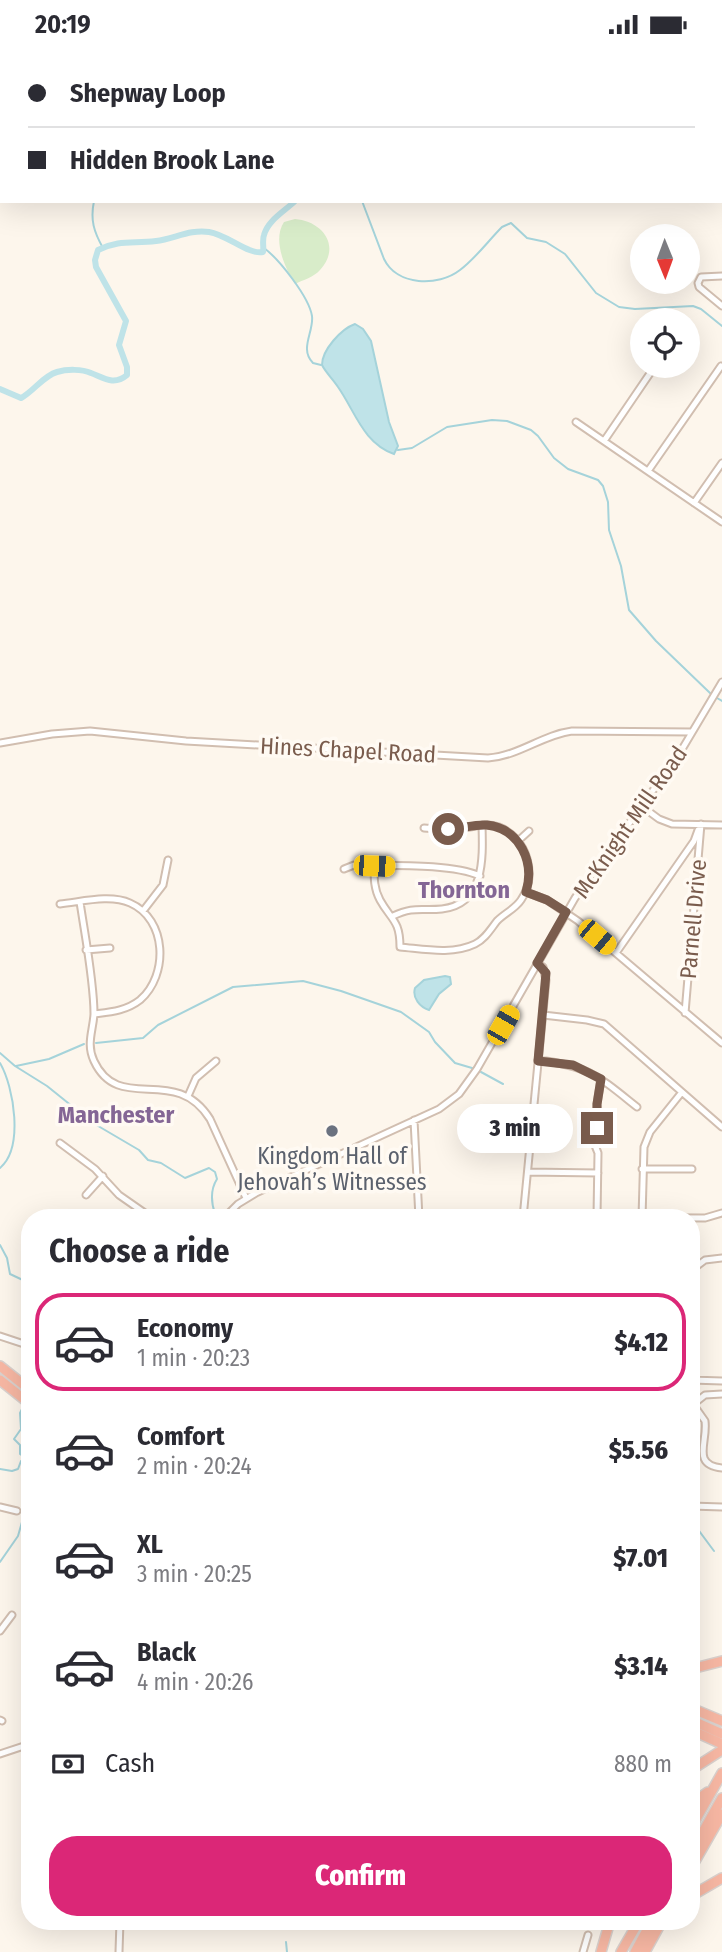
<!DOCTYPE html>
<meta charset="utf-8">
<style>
body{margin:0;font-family:"Fira Sans Condensed",sans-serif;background:#f7f7f7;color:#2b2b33;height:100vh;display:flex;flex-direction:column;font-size:26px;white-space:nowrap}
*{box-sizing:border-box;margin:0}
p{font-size:23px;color:#7c7c81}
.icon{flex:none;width:38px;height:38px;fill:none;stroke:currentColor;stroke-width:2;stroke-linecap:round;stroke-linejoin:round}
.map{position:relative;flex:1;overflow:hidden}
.sheet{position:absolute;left:21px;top:1160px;width:679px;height:721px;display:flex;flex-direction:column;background:#fff;border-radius:28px;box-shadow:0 7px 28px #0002}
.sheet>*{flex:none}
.hud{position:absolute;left:0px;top:0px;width:723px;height:154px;box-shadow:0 7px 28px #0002;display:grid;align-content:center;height:154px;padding:0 28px;background:#fff}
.needle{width:46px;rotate:179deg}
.buttons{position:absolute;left:630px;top:175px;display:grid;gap:14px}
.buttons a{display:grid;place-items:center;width:70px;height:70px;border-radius:50%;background:#fff;box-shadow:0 7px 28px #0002;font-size:35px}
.end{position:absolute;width:32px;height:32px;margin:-16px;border:9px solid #7a5c4d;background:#fff;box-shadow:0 0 0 4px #fff}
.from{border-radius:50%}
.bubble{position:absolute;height:49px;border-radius:24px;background:#fff;box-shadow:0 7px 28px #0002;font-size:23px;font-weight:800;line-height:49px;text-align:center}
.car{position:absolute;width:21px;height:42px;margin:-21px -10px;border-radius:9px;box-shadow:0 0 5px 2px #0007;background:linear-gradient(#f5c518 24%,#345 0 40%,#f5c518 0 76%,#345 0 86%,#f5c518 0)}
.hud b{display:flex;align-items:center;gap:24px;height:66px;font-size:26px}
.hud b+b{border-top:2px solid #e1e1e2}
.hud i{width:18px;height:18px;background:#2b2b33}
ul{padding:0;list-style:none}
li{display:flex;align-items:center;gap:21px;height:98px;margin:0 14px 10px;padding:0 14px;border:4px solid transparent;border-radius:28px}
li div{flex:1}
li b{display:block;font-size:26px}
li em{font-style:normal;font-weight:800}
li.on{border-color:#db2777}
li>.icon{width:63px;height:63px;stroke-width:1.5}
h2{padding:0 28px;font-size:32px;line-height:84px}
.pay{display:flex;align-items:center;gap:18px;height:77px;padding:0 28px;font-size:26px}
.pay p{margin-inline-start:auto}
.primary-button{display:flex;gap:14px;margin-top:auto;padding:14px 28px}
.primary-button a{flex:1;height:80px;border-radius:28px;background:#db2777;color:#fff;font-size:28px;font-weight:800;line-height:80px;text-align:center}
.status{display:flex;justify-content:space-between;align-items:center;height:49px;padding:0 35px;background:#fff;direction:ltr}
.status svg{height:19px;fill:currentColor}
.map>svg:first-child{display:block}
.green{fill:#d8ecc9}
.water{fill:#bfe3e8;stroke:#a5d3da;stroke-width:2}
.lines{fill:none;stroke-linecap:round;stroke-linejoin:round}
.stream{stroke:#a5d3da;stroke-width:2}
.river{stroke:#bfe3e8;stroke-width:6}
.minor-casing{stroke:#d1beb0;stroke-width:9}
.highway-casing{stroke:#dad1cd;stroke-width:12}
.minor{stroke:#fff;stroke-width:5}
.highway{stroke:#f7b7a3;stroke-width:9}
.route{stroke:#7a5c4d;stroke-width:9}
.worship-dot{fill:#6b7280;stroke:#fffaf3;stroke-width:2.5}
.labels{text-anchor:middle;stroke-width:7;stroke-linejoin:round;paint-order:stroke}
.street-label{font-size:23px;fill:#7a5c4d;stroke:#fffaf3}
.worship-label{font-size:23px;fill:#5b616d;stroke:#fffaf3}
.neighbourhood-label{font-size:24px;font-weight:bold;fill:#846695;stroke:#fffaf3}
</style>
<div class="status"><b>20:19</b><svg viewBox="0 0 49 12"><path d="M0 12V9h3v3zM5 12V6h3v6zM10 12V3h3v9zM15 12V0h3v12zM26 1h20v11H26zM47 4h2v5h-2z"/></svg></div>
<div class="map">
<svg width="722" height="1903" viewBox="0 0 722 1903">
<rect width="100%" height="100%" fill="#fdf6ec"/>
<path class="green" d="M 295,170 C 322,172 342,197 320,221 C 314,228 303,231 295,235 C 285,219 272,191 284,173 Z"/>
<path class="water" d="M 355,275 L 363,280 L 371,292 L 389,373 L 398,397 L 394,405 C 363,394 355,362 338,338 C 333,330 326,324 322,316 C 322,301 341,280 355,275 Z
M 445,927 L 450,928 L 451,935 L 439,945 L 429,961 C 420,958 412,949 415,939 L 424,931 Z"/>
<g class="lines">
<path class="stream" d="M 46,0 L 48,2
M 335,0 L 335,2
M 94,152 C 90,171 94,183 103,199
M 362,152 L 384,210 C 397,237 438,238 460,221 C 476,209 488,192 502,178 L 511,174 L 527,189 L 546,193 L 565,205 L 596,244 L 619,258 L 635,260 L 693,257 L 701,260 L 722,277
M 264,199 C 279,210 309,248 312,267 C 314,283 299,300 313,314 L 321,316
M 398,401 L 412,399 L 447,378 L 492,371 L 507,372 L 531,381 L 538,387 L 554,409 L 568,420 L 598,431 L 603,437 L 608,453 L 609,481 L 621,517 L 629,561 L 656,592 L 710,644
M 717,649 L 722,652
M 96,994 L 143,989 L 158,976 L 233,938 L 303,932 L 341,942 L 401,963 L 429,983 L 435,993 L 455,1014 L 472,1019
M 0,1004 L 15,1017 L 47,1037 L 93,1074 L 139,1101 L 148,1111 L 161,1114 L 185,1129 L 209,1119 L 215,1123 L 217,1130 C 210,1141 211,1153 215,1165
M 0,1014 C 14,1038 24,1099 0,1119
M 16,1017 L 49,1010 L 84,995
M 481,1023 L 503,1035
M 0,1196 L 7,1209 L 10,1225 L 27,1233 L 30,1239
M 23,1358 L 20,1364 L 21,1380 L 14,1390 L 20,1396 L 20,1405 L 30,1412
M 0,1420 L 12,1422 L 18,1420 L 21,1412 L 27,1411
M 30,1423 L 30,1434
M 691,1471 L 714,1502
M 0,1513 L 18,1487 L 30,1445
M 286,1893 L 287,1903"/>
<path class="river" d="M 512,2 L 516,0
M 0,340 L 21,349 C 34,342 43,327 57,323 C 67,320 82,320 91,324 C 104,329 114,337 127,326 L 127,318 L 119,296 L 126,272 L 96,218 L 95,211 L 98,201 C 120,190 133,195 156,192 C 174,190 190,180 209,183 C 228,186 248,206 263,203 C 264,198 262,191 264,186 C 268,171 285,162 295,152"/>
<defs>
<path id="minor" d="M 721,69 L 722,69
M 722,227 L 701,228 L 698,234 L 699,238 L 722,257
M 576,373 L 722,473
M 604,392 L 655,317
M 648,422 L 721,317
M 694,454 L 722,414
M 0,694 L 52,685 L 90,682 L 186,692 L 488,709 C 519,707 542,686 572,682 L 692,683
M 640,756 L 659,770 L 672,775 L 722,776
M 518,792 L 529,782
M 374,817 C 374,829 374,840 380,851 C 391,871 400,871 400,898 C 424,900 452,906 475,895 C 485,890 490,881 497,872 C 505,864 515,860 521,851 C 538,826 527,789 499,778 C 484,773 471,779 456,780 C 445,781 434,780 424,779
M 344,820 L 354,816 C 388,817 450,814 480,827
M 526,843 L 547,851 L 578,872 L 722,994
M 80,853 C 85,887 94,932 94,965 C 93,982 86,995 94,1012 C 119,1066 175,1014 210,1070 L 246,1149
M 60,855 C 81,853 110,845 130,854 C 167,870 169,926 140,951 C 126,962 110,963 94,965
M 143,862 L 163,836 L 168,811
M 393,867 C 414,857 421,862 442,860 C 485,855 483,809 482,776
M 86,901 L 110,899
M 616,904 L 694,792 L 698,781
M 685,964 L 701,775
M 543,966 L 587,971 L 604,975 L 722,1078
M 538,1011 C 589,1017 598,1027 637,1058
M 188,1047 L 196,1029 L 216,1012
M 414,1071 L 419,1169
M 597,1079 L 597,1055 L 601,1030
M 60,1094 L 95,1120 L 119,1146 L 152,1169
M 594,1094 L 598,1104 L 597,1168
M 642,1120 L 692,1120
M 528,1123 L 598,1124
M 86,1146 L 103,1127
M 523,1168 L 705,1169 L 722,1164
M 224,1169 L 238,1155 L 256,1144 L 439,1060 L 459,1045 L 477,1020 L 575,849 L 678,707 L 722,633
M 523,1169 L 546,931 L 543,918 L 537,914
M 642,1169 L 644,1098 L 650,1083 L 682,1043
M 694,1219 L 695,1331
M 693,1220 L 705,1211 L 722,1209
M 0,1287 L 30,1297
M 691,1331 L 722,1332
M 693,1355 L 705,1372 C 708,1393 691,1416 722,1419
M 691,1357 L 705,1346 L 722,1345
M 691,1457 L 722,1458
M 0,1458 L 17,1462
M 0,1582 L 12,1566
M 0,1671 L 2,1672
M 0,1705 L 30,1695
M 119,1903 L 120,1872
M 583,1903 L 588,1886"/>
<path id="highway" d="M 0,1317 L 30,1341
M 0,1331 L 30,1355
M 691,1620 L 722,1612
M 691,1659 L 722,1672
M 691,1671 L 722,1685
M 691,1681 L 722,1695
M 691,1721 L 722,1701
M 691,1755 L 708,1743
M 691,1779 L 722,1724
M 691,1804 L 722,1749
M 691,1819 L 722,1765
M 691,1847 L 722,1829
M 601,1903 L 610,1872
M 621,1903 L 639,1872
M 635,1903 L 652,1872
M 645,1903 L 662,1872"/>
</defs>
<use href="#minor" class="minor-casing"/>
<use href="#highway" class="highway-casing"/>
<use href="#minor" class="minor"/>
<use href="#highway" class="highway"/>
</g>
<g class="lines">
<path class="route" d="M 448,780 C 461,780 474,775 487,776 C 520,780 535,813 526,843 L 547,851 L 566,863 L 537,914 L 546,924 L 538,1012 L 573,1016 L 601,1030 L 597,1055 L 597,1079"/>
</g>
<circle class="worship-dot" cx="332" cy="1082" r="7"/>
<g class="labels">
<g class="street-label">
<text transform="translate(348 701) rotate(3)" y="8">Hines Chapel Road</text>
<text transform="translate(630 773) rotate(-55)" y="8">McKnight Mill Road</text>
<text transform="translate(693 870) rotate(-85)" y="8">Parnell Drive</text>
</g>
<g class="worship-label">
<text x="332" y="1115">Kingdom Hall of<tspan x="332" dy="26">Jehovah’s Witnesses</tspan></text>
</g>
<g class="neighbourhood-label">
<text x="464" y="849">Thornton</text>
<text x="116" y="1074">Manchester</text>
</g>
</g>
</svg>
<div class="buttons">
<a><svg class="needle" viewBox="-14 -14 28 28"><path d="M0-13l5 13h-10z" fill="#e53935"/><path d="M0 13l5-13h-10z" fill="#7c7c81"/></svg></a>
<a><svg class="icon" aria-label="locate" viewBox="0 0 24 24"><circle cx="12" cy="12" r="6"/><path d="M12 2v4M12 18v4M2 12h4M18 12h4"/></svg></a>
</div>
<i class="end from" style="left:448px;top:780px"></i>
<i class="end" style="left:597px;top:1079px"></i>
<div class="bubble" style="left:457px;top:1055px;width:116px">3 min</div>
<i class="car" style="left:374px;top:817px;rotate:92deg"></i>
<i class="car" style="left:597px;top:888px;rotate:130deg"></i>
<i class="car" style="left:503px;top:976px;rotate:30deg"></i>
<div class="hud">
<b><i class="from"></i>Shepway Loop</b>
<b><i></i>Hidden Brook Lane</b>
</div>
<section class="sheet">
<h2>Choose a ride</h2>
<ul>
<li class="on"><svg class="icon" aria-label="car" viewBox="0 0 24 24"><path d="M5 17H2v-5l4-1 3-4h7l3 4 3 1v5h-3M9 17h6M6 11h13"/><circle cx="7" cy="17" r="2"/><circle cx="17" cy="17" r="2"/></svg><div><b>Economy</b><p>1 min · 20:23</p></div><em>$4.12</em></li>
<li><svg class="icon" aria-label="car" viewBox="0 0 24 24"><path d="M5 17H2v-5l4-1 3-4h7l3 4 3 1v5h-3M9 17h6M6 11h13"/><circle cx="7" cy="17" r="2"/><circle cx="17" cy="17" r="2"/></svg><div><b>Comfort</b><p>2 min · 20:24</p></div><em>$5.56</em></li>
<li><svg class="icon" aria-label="car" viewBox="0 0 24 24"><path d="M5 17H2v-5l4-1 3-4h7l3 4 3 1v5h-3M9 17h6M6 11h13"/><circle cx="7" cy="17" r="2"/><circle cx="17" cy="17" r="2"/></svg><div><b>XL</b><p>3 min · 20:25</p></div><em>$7.01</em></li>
<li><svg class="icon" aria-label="car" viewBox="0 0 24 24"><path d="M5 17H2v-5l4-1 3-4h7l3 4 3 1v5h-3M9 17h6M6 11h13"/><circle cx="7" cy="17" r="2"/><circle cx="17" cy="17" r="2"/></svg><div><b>Black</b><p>4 min · 20:26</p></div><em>$3.14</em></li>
</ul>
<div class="pay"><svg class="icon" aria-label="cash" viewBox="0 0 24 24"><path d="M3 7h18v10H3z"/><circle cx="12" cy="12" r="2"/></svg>Cash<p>880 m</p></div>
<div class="primary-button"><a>Confirm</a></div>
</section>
</div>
